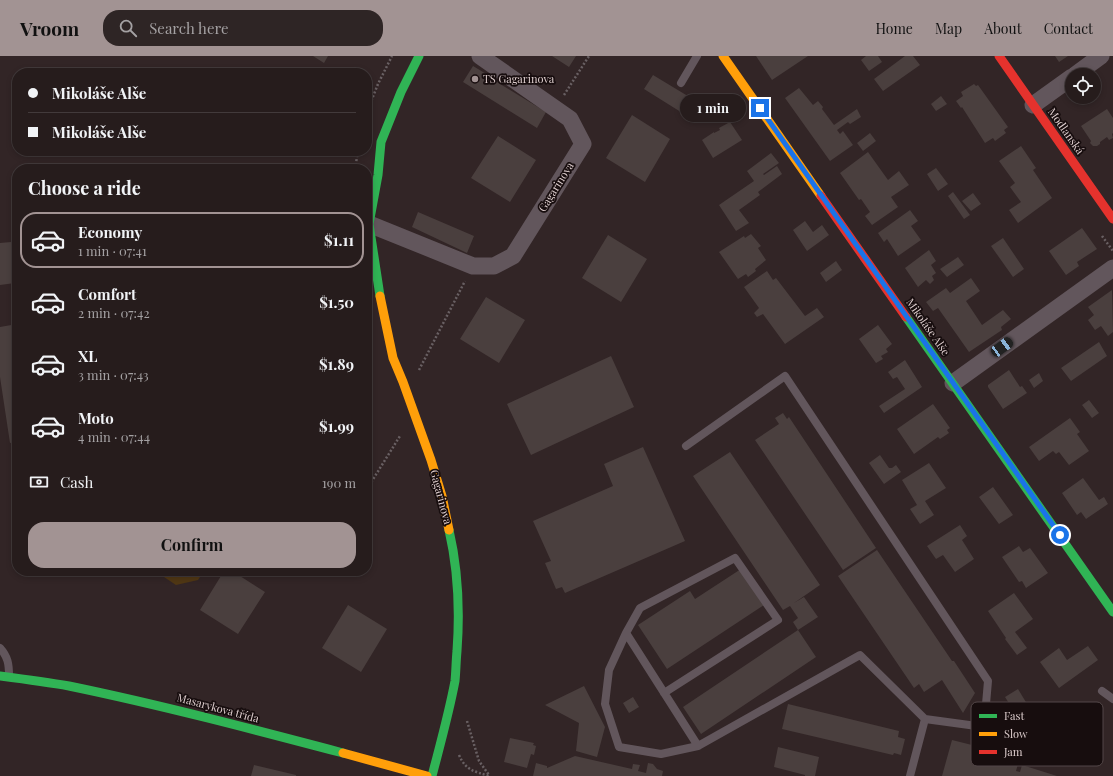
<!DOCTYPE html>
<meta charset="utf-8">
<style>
body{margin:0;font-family:"Playfair Display",serif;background:#2e2525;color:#f1f3f6;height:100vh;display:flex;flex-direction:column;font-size:15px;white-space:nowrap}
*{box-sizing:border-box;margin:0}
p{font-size:13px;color:#a4a1a3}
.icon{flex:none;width:22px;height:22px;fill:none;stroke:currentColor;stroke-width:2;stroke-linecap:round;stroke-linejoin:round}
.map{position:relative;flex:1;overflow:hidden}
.drawer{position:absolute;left:12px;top:108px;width:360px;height:412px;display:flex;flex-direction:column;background:#261c1c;border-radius:16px;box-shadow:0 2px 6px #0003,0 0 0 1px #423a3b}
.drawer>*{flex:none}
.top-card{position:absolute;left:12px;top:12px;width:360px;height:88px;border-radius:16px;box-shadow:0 2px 6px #0003,0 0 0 1px #423a3b;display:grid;align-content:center;height:88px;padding:0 16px;background:#261c1c}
.tools{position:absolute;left:1065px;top:12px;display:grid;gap:8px}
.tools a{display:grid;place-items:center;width:36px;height:36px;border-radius:50%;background:#261c1c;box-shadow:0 2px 6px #0003,0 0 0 1px #423a3b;font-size:20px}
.end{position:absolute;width:18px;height:18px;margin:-9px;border:5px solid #1a73e8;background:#fff;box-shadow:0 0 0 2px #fff}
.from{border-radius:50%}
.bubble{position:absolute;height:28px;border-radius:14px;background:#261c1c;box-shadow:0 2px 6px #0003,0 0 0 1px #423a3b;font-size:13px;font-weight:700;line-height:28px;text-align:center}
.car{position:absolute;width:12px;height:24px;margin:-12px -6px;border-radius:5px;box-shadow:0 0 3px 1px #0007;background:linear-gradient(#222 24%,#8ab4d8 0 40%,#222 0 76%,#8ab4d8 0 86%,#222 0)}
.top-card b{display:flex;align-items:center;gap:14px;height:38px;font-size:15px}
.top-card b+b{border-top:1px solid #423a3b}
.top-card i{width:10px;height:10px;background:#f1f3f6}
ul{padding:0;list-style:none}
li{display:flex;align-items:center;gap:12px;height:56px;margin:0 8px 6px;padding:0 8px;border:2px solid transparent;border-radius:16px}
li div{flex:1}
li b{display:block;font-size:15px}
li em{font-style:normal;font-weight:700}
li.on{border-color:#a29393}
li>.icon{width:36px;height:36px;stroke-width:1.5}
h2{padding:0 16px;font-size:18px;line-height:48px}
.pay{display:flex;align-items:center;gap:10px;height:44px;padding:0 16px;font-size:15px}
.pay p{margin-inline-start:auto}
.cta{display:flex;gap:8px;margin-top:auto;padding:8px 16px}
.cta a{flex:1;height:46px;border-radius:16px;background:#a29393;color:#111;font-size:16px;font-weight:700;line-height:46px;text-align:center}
header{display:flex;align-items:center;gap:24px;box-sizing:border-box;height:56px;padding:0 20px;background:#a29393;color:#111}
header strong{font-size:19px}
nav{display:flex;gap:22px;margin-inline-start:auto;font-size:14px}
.search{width:280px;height:36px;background:#2e2525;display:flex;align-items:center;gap:10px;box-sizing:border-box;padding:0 14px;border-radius:16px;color:#a4a1a3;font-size:15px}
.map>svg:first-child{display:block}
.green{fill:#503714}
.building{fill:#4a3f3e}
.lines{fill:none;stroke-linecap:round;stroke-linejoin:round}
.path{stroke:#696063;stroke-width:2.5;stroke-dasharray:2 2;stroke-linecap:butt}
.lane{stroke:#62565c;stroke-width:8}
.street{stroke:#62565c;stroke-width:17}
.fast{stroke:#30b455;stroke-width:9}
.slow{stroke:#ff9f0a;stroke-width:9}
.jam{stroke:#e5322d;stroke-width:9}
.route{stroke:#1a73e8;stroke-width:5}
.poi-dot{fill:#a29393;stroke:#170d0e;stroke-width:1.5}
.labels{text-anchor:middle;stroke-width:3.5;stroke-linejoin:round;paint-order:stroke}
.poi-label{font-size:11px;fill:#decece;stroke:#170d0e;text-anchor:start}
.street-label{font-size:11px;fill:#decece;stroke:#170d0e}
.key{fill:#170d0e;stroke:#534748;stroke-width:1}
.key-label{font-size:11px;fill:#decece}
</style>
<header>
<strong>Vroom</strong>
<div class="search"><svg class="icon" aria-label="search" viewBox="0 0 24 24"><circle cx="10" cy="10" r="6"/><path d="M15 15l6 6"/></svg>Search here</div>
<nav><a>Home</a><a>Map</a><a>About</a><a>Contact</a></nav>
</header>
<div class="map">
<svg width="1113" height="720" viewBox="0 0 1113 720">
<rect width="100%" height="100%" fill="#322526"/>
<path class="green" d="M 159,515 L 204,515 L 198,524 L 176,529 L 161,519 Z"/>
<path class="building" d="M 313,0 L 328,0 L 324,7 Z
M 552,0 L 576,0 L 569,11 Z
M 756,0 L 808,0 L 772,24 Z
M 866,0 L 878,0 L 882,6 L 869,15 L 861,4 Z
M 905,0 L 913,0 L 920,9 L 883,35 L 874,23 Z
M 1055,0 L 1068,0 L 1059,6 Z
M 473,10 L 488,19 L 487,20 L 546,56 L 537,72 L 463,26 Z
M 653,19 L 701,48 L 692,63 L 644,33 Z
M 974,28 L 976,30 L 978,29 L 1008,71 L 1004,74 L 1006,77 L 995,85 L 993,82 L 985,87 L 962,51 L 961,52 L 956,45 L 963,40 L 961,36 Z
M 799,32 L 813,49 L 818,45 L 823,51 L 822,53 L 834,69 L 857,53 L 861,61 L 850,68 L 848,66 L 837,74 L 840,78 L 843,75 L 853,89 L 830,105 L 785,42 Z
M 941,40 L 947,48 L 936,55 L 931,48 Z
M 1107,53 L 1113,62 L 1113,77 L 1112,78 L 1113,82 L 1109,84 L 1107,81 L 1100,86 L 1100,88 L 1097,90 L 1093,90 L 1090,87 L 1091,85 L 1081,70 Z
M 632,59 L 670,83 L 645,126 L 606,102 Z
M 730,66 L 742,84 L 713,102 L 702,84 L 714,76 L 714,77 L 720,74 L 719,72 Z
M 870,77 L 876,85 L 863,95 L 857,87 Z
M 498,80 L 536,104 L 510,146 L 471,122 Z
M 1021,90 L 1036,112 L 1033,114 L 1052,142 L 1018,167 L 1009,154 L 1021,146 L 1010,131 L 1015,127 L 999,105 Z
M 868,96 L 888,124 L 899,115 L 909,129 L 891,141 L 898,151 L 872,169 L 865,160 L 870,156 L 861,143 L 859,144 L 840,117 Z
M 771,97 L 779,107 L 763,118 L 764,119 L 777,110 L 782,118 L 758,136 L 760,139 L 739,154 L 749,167 L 736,175 L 719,149 L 754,125 L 747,115 Z
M 936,112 L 948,128 L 938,135 L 927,118 Z
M 953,136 L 970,159 L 964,163 L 948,140 Z
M 973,137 L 981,148 L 971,155 L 962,145 Z
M 910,154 L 918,165 L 911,170 L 921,184 L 898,200 L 887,183 L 884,186 L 878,177 Z
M 418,156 L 474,180 L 467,197 L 412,171 Z
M 805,165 L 813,176 L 822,169 L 829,179 L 807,195 L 793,174 Z
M 1082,172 L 1097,193 L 1077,206 L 1079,210 L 1066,219 L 1049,195 Z
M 751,178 L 761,190 L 758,192 L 766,204 L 755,213 L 756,215 L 748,221 L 746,218 L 738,223 L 719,196 L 744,180 L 745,182 Z
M 608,179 L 647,203 L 621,246 L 582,222 Z
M 1003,182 L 1024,213 L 1013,221 L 991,190 Z
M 11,186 L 15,227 L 0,229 L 0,187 Z
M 929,194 L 936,205 L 931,209 L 936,217 L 932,220 L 934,224 L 930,228 L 926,224 L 918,231 L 905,212 Z
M 958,201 L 964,209 L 947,221 L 940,213 Z
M 836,205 L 842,214 L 826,226 L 820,217 Z
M 767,215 L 773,224 L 776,222 L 805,260 L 817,252 L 824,261 L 785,288 L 763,258 L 757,261 L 754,257 L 759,252 L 744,231 Z
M 971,222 L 980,235 L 966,245 L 982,269 L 1003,254 L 1011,263 L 1001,271 L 1002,274 L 969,296 L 938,252 L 933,255 L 926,246 L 946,232 L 950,237 Z
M 1112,234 L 1113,276 L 1108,280 L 1101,270 L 1095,274 L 1088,264 L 1094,259 L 1088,251 Z
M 486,241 L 525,264 L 499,307 L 460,283 Z
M 17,268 L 17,386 L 10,387 L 0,321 L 0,271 Z
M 878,269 L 892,288 L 886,293 L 888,296 L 881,300 L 883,303 L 876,307 L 859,283 Z
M 1099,286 L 1107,300 L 1071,325 L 1061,312 Z
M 611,300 L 634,351 L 531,399 L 507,348 Z
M 905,304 L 922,331 L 884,357 L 879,350 L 905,333 L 897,321 L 893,323 L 888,316 Z
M 1009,314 L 1020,331 L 1022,330 L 1027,337 L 1003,353 L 988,331 L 988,329 Z
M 1039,317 L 1043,325 L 1034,332 L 1029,324 Z
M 1089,344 L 1099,357 L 1092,362 L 1082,349 Z
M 933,348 L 950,372 L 947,374 L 949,377 L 940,383 L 938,381 L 914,398 L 897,373 Z
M 783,357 L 787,363 L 789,361 L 876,492 L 843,514 L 755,384 L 779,368 L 775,362 Z
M 1070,362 L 1080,376 L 1077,378 L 1089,395 L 1069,409 L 1059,396 L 1056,398 L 1053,395 L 1039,405 L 1029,391 Z
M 643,391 L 685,485 L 565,537 L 562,531 L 556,533 L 545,507 L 551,505 L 533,465 L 613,430 L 604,408 Z
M 730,396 L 820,529 L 794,547 L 804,541 L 818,561 L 798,574 L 793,566 L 798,562 L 790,550 L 783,554 L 693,420 Z
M 880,399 L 889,412 L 892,412 L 896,409 L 901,416 L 884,428 L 869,407 Z
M 929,407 L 946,432 L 925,445 L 934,459 L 920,468 L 910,453 L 917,449 L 902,424 Z
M 1083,422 L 1099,444 L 1104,441 L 1108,448 L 1086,463 L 1081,456 L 1077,459 L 1062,437 Z
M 993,431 L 1013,459 L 999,468 L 979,441 Z
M 960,469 L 967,480 L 962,484 L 974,503 L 955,516 L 943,499 L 936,503 L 927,490 Z
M 1019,490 L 1023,496 L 1030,492 L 1048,517 L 1026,532 L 1022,525 L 1019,526 L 1002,501 Z
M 877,494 L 952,605 L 954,605 L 975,637 L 963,657 L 942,624 L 924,636 L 919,628 L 914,632 L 838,520 Z
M 741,513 L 764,549 L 667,613 L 638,569 L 690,535 L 695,543 Z
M 224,515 L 232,515 L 265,536 L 238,578 L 200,554 Z
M 1014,537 L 1033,563 L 1015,576 L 1027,592 L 1017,599 L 1005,583 L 1006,582 L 988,555 Z
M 348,549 L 387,573 L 361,616 L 322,592 Z
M 798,574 L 816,601 L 701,678 L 683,651 Z
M 1088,590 L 1098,604 L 1059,632 L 1040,606 L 1059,592 L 1067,604 Z
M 584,630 L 605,671 L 597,701 L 576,695 L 579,667 L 545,649 Z
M 1018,633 L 1047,681 L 1035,688 L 1005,641 Z
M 633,641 L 639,651 L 629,657 L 623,647 Z
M 788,648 L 899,675 L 898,681 L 905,683 L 901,699 L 894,697 L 893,699 L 782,673 Z
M 510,682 L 534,687 L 533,689 L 536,690 L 534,699 L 531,698 L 527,712 L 504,706 Z
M 952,684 L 1020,701 L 1016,715 L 1020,716 L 1022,709 L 1057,720 L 942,720 Z
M 778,691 L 819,701 L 815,720 L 805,720 L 805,719 L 774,711 Z
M 575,700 L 632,713 L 633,708 L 640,709 L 638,715 L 646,717 L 648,707 L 653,708 L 657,713 L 663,715 L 662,720 L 533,720 L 536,707 L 547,710 L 547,712 Z
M 254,709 L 296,719 L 296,720 L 251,720 Z"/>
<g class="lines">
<path class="path" d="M 564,39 L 589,0
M 367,56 L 378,28 L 392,0
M 355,113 L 358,95
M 1102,180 L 1113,195
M 419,314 L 465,225
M 367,433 L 400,380
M 467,665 L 479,705 L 489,719
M 459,699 C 466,715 474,715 489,720"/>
<path class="lane" d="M 681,27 L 697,0
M 686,390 L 785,320 L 988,625 L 984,671 L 925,663
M 626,577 L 609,614 L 605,648 L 619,691 L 661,698 L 698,690
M 0,592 C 8,601 9,608 9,620
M 1102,635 L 1113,643
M 664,637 L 778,564 L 735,502 L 640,552 L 626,577 L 698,690 L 860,599 L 925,663 L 910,720"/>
<path class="street" d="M 1075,19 L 1101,0
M 1033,49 L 1072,21
M 369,168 L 473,210 L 494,210 L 513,200 L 583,88 L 570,63 L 480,0
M 953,327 L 1113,212"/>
<path class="fast" d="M 380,240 L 369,168 L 378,119 L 381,86 L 401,36 L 419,0
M 906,261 L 1113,556
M 0,620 C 23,623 46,626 69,630 C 161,649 252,673 343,697
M 432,720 C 440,689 449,657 455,625 C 456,615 456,605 457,595 C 460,554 458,513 449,474"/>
<path class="slow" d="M 723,0 L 821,140
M 380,240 L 393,302 L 403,326 L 431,404 L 442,440 L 449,474
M 343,697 L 427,720"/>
<path class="jam" d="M 999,0 L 1113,163
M 821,140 L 906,261"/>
</g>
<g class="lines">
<path class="route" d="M 760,52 L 1060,479"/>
</g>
<circle class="poi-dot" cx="475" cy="23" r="4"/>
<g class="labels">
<g class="poi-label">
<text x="483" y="27">TS Gagarinova</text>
</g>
<g class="street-label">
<text transform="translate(1066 75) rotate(55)" y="4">Modlanská</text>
<text transform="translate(556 131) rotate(-58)" y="4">Gagarinova</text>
<text transform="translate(928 271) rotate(55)" y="4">Mikoláše Alše</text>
<text transform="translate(441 441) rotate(75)" y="4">Gagarinova</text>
<text transform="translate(218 652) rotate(15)" y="4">Masarykova třída</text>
</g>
</g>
<rect x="971" y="646" width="132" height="64" rx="6" class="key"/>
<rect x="979" y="658" width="18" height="4" fill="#30b455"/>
<rect x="979" y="676" width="18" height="4" fill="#ff9f0a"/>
<rect x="979" y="694" width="18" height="4" fill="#e5322d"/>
<g class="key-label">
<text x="1004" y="664">Fast</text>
<text x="1004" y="682">Slow</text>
<text x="1004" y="700">Jam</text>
</g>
</svg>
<div class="tools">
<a><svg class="icon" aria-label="locate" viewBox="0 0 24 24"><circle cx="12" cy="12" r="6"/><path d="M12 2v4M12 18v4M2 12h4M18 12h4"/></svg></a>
</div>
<i class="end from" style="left:1060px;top:479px"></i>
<i class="end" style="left:760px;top:52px"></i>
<div class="bubble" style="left:680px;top:38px;width:66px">1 min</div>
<i class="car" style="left:1002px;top:291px;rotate:54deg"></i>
<div class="top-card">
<b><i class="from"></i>Mikoláše Alše</b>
<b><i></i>Mikoláše Alše</b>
</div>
<section class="drawer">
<h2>Choose a ride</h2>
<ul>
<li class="on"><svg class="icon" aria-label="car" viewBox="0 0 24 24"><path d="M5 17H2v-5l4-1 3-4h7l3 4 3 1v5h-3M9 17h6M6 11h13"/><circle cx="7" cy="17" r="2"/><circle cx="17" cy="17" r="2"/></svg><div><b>Economy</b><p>1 min · 07:41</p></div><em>$1.11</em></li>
<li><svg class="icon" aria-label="car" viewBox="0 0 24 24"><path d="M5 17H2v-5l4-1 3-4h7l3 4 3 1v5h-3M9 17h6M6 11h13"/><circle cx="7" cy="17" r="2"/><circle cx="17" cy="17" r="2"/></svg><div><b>Comfort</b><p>2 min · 07:42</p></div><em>$1.50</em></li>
<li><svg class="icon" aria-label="car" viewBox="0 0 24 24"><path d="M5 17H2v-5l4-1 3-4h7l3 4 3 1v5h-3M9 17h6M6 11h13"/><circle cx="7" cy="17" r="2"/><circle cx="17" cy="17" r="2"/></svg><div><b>XL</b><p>3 min · 07:43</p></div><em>$1.89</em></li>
<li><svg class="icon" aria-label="car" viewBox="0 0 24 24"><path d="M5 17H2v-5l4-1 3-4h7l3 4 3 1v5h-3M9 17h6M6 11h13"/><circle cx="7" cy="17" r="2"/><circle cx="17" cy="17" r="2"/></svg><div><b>Moto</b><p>4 min · 07:44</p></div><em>$1.99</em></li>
</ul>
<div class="pay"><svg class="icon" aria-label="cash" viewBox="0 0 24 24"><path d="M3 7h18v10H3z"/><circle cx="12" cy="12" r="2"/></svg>Cash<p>190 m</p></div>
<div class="cta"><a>Confirm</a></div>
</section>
</div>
